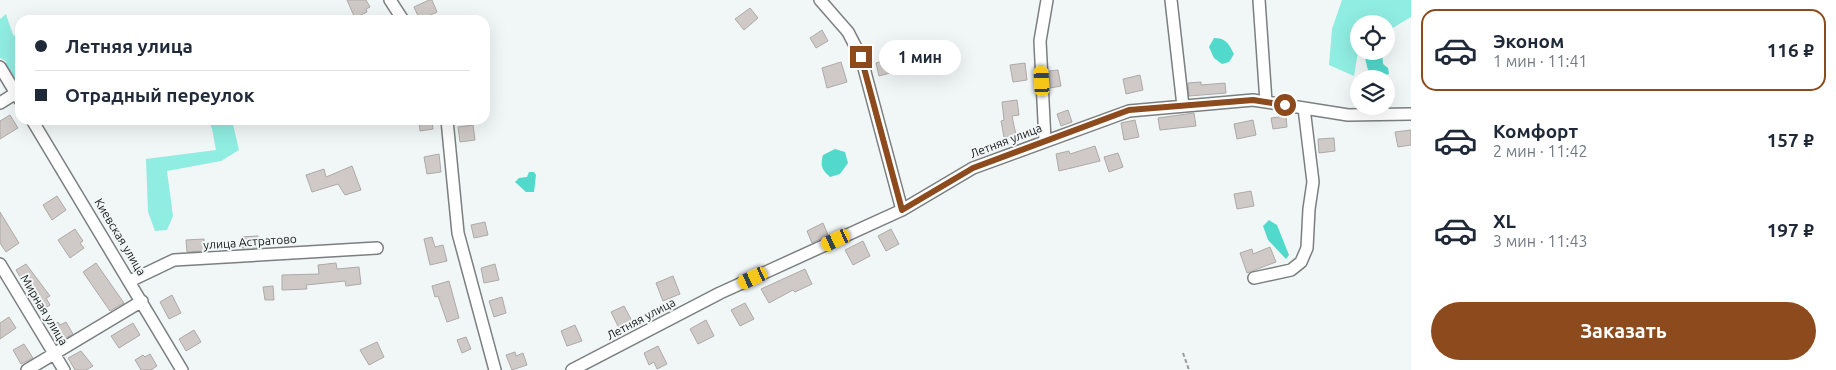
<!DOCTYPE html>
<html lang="ru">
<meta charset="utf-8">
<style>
body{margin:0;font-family:Ubuntu,sans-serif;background:#f6f6f7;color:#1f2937;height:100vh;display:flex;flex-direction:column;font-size:19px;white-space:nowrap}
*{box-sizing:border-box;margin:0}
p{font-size:16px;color:#747a83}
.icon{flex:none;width:28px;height:28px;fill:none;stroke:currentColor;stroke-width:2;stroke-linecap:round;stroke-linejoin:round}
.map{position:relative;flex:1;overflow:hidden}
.drawer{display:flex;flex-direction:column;background:#fff;width:425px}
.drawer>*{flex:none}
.top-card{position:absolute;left:15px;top:15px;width:475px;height:110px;border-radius:15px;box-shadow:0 5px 20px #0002;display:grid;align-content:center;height:110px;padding:0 20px;background:#fff}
.fabs{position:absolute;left:1350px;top:15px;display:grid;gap:10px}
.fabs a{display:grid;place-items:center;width:45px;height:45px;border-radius:50%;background:#fff;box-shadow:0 5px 20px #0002;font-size:25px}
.end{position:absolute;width:22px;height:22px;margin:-11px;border:6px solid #8d4a1c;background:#fff;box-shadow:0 0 0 2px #fff}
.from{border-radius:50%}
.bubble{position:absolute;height:35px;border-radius:18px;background:#fff;box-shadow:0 5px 20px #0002;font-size:16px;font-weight:700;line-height:35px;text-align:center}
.car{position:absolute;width:15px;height:30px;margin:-15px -8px;border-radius:6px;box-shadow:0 0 4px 1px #0007;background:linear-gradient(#f5c518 24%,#345 0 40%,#f5c518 0 76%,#345 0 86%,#f5c518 0)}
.top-card b{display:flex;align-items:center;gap:18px;height:48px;font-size:19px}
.top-card b+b{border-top:1px solid #e0e1e3}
.top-card i{width:12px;height:12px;background:#1f2937}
ul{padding:9px 0 0;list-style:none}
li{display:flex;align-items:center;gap:15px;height:82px;margin:0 10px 8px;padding:0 10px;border:2px solid transparent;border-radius:15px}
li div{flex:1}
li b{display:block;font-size:19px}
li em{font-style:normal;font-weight:700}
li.current{border-color:#8d4a1c}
li>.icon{width:45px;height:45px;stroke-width:1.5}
.button{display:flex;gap:10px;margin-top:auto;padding:10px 20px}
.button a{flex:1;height:58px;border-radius:30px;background:#8d4a1c;color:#fff;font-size:20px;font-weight:700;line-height:58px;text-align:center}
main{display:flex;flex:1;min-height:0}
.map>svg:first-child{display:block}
.green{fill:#90ede2}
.water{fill:#51d9cc}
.building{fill:#cfcac8;stroke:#aeaaa8}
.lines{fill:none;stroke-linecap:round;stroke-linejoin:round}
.minor-casing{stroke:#7b7f7f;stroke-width:14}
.path{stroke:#969a99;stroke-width:2;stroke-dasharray:4 2.5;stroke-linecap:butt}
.minor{stroke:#fff;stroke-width:11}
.route{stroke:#8d4a1c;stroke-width:6}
.labels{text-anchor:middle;stroke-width:4;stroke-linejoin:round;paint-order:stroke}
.street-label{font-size:12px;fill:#171918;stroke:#f1f6f6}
</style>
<main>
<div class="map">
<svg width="1411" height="370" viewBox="0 0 1411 370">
<rect width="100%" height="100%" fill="#f1f6f6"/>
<path class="green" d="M 1342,0 L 1411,0 L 1411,17 L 1386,32 L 1386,24 L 1359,24 L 1359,46 L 1354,76 L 1329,65 L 1332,29 Z
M 6,14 L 13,35 L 20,38 L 20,84 L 6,69 L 6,61 L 0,58 L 0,19 Z
M 208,120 L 232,120 L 239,150 L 221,161 L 167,171 L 173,216 L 167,230 L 155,231 L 148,212 L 146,159 L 216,150 L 212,129 Z"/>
<path class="water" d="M 1214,38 C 1226,38 1229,44 1234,54 L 1229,62 L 1222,64 L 1214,58 L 1209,47 Z
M 1369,51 L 1382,51 L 1383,64 L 1388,68 L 1389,74 L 1382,76 L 1368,70 L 1365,58 Z
M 835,149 L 845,152 L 848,163 L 840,174 L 830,177 C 822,170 820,166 823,155 Z
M 529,172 L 534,172 L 536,175 L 534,192 L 526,192 L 515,182 L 519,178 L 527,177 Z
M 1269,220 L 1277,225 L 1289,255 L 1286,259 L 1268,240 L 1263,226 Z"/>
<path class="building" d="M 347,0 L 366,0 L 370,7 L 366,9 L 367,12 L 355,18 Z
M 429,0 L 432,0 L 437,12 L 420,20 L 414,7 Z
M 750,8 L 758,18 L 744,30 L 735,19 Z
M 822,30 L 828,41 L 816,48 L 810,38 Z
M 893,58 L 897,71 L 879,76 L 876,63 Z
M 841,62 L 847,82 L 827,88 L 822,68 Z
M 1025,63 L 1027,80 L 1013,82 L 1010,65 Z
M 1058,70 L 1061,86 L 1050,88 L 1049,71 Z
M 1140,75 L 1143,90 L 1126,94 L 1123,79 Z
M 1201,82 L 1201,85 L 1225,83 L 1226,93 L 1189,96 L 1188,83 Z
M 1017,100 L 1019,115 L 1012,116 L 1016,135 L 1004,137 L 1001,121 L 1004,120 L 1002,102 Z
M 1068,110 L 1072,122 L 1061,126 L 1057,114 Z
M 1194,113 L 1196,126 L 1160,130 L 1158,118 Z
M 10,115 L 18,128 L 0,139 L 0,121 Z
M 1286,116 L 1287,127 L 1273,129 L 1271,118 Z
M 419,120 L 432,120 L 433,129 L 420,131 Z
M 1135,120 L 1139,137 L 1124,140 L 1121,123 Z
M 1253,120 L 1256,135 L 1237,139 L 1234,124 Z
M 473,125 L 475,140 L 460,142 L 458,127 Z
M 1411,130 L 1411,145 L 1398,147 L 1395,132 Z
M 1334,138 L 1335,151 L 1319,153 L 1318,139 Z
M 1095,146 L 1100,161 L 1059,171 L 1056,154 L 1069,151 L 1070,154 Z
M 1118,153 L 1123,167 L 1109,172 L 1104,157 Z
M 439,154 L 441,172 L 427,174 L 424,157 Z
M 352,166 L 361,190 L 345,195 L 338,184 L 312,192 L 306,175 L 324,169 L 326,177 Z
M 1251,191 L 1254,206 L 1237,209 L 1234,194 Z
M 57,196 L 66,210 L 52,220 L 43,205 Z
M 0,212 L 19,243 L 6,252 L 0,243 Z
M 485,222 L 488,235 L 474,238 L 471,225 Z
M 823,223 L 828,235 L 812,243 L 807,231 Z
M 75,229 L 83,241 L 80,243 L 84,248 L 70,258 L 58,240 Z
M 891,229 L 899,244 L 886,251 L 878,236 Z
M 258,236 L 258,248 L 242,248 L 241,237 Z
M 432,237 L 435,247 L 443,245 L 447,261 L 430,265 L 424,239 Z
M 204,239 L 204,251 L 187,252 L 186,240 Z
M 863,241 L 870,256 L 853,265 L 845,250 Z
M 1270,247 L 1276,262 L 1247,273 L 1240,253 L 1252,249 L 1253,254 Z
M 96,263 L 124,303 L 110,311 L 83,272 Z
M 336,263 L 337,269 L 359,267 L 361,284 L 346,286 L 345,281 L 306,285 L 307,289 L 282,290 L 282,275 L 319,274 L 318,265 Z
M 26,264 L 50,296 L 46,298 L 50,305 L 41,311 L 16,270 Z
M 495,264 L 499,280 L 484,283 L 481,268 Z
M 805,269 L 812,284 L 795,292 L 793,290 L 769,303 L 761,289 Z
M 673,276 L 680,294 L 663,301 L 656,283 Z
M 449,281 L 459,318 L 447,322 L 438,296 L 435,297 L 432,286 Z
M 273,286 L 274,300 L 265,300 L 263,287 Z
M 172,295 L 181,313 L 169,319 L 160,302 Z
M 502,297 L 506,313 L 494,317 L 489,301 Z
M 745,303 L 754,319 L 740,326 L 731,310 Z
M 624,306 L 632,321 L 619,328 L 611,312 Z
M 9,317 L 16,328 L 0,339 L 0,323 Z
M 706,320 L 714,336 L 698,344 L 690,329 Z
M 58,322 L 60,325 L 66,322 L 73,334 L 59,342 L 50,327 Z
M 133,323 L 140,335 L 119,348 L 111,336 Z
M 575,325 L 582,341 L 567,346 L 561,331 Z
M 194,330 L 201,342 L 186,351 L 179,339 Z
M 466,337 L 471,349 L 462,353 L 457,340 Z
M 377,342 L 384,357 L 369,365 L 360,350 Z
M 24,344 L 33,358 L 21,364 L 13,350 Z
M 658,346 L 667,364 L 657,369 L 654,362 L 649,365 L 644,353 Z
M 81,351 L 93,366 L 86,370 L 75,370 L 68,358 Z
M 515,352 L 516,356 L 523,353 L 527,365 L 512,370 L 506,355 Z
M 150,354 L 157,366 L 151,370 L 141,370 L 135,360 L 143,355 L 145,357 Z"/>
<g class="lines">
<defs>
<path id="minor" d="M 390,0 L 403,20
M 820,0 L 848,32 L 861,57 L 902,210
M 1171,0 L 1183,106
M 1259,0 L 1266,102
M 0,67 L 20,100
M 0,103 L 16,93
M 32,120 L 182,370
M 447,120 L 458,233 L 495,370
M 1045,141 L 1040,41 L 1047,0
M 0,264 L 64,370
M 1254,278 L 1291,270 L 1301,262 L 1307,248 L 1309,209 L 1313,182 L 1304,108
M 130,281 L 174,260 L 377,248
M 27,370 L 142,301
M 572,370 L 720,293 L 902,210 L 973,168 L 1129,111 L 1253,100 L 1348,115 L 1411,114"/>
</defs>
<use href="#minor" class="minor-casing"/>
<path class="path" d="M 1183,353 L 1189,370"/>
<use href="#minor" class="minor"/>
</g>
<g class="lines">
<path class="route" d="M 861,57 L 902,210 L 973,168 L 1129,110 L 1253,100 L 1285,105"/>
</g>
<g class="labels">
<g class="street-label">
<text transform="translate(1006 141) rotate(-21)" y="4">Летняя улица</text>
<text transform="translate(120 237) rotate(59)" y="4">Киевская улица</text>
<text transform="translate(250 242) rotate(-4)" y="4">улица Астратово</text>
<text transform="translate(44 310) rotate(59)" y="4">Мирная улица</text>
<text transform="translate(641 319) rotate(-28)" y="4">Летняя улица</text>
</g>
</g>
</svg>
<div class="fabs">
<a><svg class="icon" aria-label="locate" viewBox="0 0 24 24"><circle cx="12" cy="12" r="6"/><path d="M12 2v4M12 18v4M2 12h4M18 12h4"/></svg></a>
<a><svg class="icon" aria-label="layers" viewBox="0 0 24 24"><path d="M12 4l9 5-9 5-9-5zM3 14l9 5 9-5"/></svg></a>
</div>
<i class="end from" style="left:1285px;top:105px"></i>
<i class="end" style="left:861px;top:57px"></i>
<div class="bubble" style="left:879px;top:40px;width:82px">1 мин</div>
<i class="car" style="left:1042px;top:81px;rotate:357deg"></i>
<i class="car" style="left:836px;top:240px;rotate:245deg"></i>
<i class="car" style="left:753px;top:278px;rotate:245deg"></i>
<div class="top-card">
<b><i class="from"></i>Летняя улица</b>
<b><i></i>Отрадный переулок</b>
</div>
</div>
<section class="drawer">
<ul>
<li class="current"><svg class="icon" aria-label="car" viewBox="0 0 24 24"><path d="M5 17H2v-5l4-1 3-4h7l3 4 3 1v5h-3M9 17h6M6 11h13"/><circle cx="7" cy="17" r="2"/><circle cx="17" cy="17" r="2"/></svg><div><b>Эконом</b><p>1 мин · 11:41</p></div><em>116 ₽</em></li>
<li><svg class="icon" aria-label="car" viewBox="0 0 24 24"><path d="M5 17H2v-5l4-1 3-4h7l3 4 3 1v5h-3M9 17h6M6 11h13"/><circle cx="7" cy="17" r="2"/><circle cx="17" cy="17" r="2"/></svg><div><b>Комфорт</b><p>2 мин · 11:42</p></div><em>157 ₽</em></li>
<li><svg class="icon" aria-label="car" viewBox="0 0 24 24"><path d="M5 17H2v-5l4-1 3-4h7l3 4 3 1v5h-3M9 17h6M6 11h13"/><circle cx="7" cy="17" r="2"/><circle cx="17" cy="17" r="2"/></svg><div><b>XL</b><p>3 мин · 11:43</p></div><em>197 ₽</em></li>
</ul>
<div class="button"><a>Заказать</a></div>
</section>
</main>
